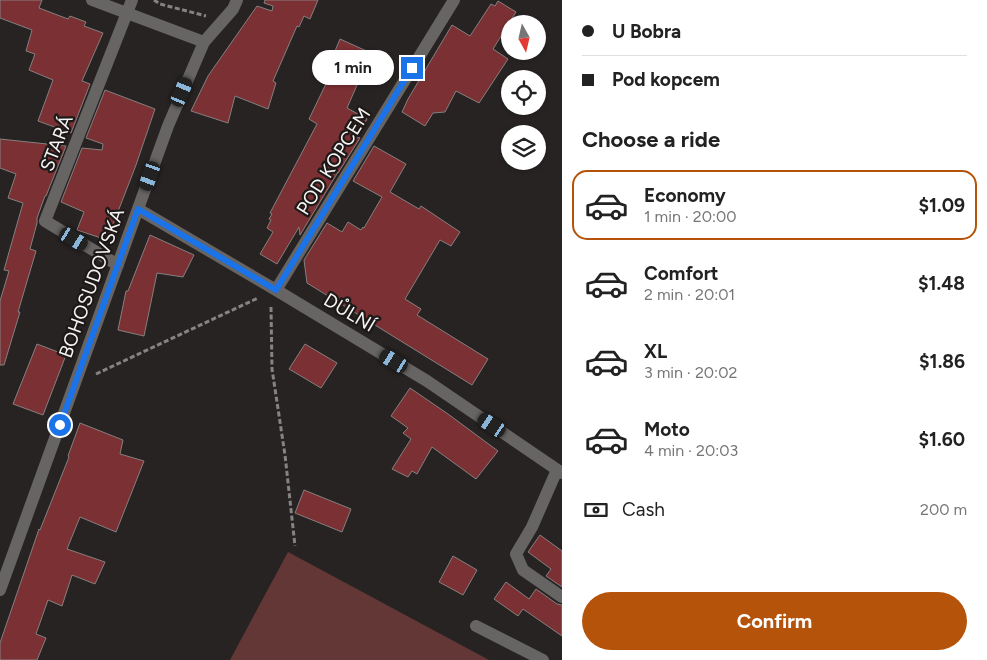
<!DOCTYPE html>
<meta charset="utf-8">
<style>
body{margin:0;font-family:Figtree,sans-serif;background:#f6f6f6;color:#222;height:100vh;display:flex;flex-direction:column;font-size:19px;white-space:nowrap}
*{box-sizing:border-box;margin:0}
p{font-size:16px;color:#767676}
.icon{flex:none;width:28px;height:28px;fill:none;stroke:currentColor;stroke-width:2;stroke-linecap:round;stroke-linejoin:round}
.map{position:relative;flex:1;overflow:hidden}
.sheet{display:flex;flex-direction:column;background:#fff;width:425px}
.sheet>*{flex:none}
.guide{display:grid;align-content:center;height:110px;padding:0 20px;background:#fff}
.needle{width:32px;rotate:172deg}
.controls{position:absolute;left:501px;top:15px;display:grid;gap:10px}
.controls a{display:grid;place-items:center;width:45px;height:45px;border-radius:50%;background:#fff;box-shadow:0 1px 4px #0004;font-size:25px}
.end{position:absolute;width:22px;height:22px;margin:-11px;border:6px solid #1a73e8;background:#fff;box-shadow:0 0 0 2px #fff}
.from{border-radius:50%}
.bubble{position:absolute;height:35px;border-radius:18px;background:#fff;box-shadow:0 1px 4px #0004;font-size:16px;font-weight:700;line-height:35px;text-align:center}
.car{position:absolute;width:15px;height:30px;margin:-15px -8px;border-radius:6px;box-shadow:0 0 4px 1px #0007;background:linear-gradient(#222 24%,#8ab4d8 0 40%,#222 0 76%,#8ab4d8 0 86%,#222 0)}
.guide b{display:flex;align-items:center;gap:18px;height:48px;font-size:19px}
.guide b+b{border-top:1px solid #e0e0e0}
.guide i{width:12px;height:12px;background:#222}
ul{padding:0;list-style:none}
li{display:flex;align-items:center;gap:15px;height:70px;margin:0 10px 8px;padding:0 10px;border:2px solid transparent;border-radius:15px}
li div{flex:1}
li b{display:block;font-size:19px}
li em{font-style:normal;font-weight:700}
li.active{border-color:#b45309}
li>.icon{width:45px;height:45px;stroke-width:1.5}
h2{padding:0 20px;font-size:22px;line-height:60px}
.pay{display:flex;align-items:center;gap:12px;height:55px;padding:0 20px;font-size:19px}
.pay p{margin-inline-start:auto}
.cta{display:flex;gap:10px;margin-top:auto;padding:10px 20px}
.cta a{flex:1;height:58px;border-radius:30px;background:#b45309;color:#fff;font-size:20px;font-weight:700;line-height:58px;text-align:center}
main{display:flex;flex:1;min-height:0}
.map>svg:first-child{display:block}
.green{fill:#643737}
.building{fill:#7b3033;stroke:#858080}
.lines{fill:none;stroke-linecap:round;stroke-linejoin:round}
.path{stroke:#868382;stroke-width:3;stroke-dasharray:5 2.5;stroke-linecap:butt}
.minor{stroke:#676464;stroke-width:12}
.route{stroke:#1a73e8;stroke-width:6}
.labels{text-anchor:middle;stroke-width:4.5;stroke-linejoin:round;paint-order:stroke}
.street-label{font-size:19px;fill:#f7f4f4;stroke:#1d1919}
</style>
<main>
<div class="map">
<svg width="562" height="660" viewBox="0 0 562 660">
<rect width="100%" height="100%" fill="#272322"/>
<path class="green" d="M 288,552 L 489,660 L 230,660 Z"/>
<path class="building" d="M 0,0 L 42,0 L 39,8 L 68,19 L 70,16 L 86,22 L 84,26 L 103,33 L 82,81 L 90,84 L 71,133 L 38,121 L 53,80 L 29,70 L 35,54 L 26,51 L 32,30 L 0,18 Z
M 265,0 L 318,0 L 310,19 L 304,16 L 299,27 L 297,26 L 273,81 L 276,83 L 268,109 L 235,96 L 228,123 L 191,111 L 208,76 L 257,6 L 272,11 L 273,6 L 264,3 Z
M 498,1 L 516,12 L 493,49 L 508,59 L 479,103 L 456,91 L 445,112 L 433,113 L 425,126 L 402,112 L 408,99 L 452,25 L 470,36 L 491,4 L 495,6 Z
M 340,39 L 371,53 L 347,108 L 367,119 L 357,137 L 360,138 L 338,173 L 338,172 L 300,235 L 299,227 L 277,264 L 260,254 L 273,232 L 267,228 L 271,220 L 269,219 L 272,214 L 270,213 L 317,124 L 309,119 L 335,65 L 330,63 Z
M 105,90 L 155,109 L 136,165 L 107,240 L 77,230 L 84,212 L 61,202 L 82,148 L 102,150 L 103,144 L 86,138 Z
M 0,139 L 66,146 L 46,196 L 45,196 L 37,218 L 37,223 L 30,249 L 36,251 L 18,312 L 20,312 L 4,365 L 0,365 L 0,301 L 9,271 L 4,270 L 23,203 L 8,198 L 16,174 L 0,168 Z
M 374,146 L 406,164 L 390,192 L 419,209 L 421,206 L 460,232 L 451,246 L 440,240 L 405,299 L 421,309 L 417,315 L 488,359 L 472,385 L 307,283 L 304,260 L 327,223 L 342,232 L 348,222 L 361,230 L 363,227 L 364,228 L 382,197 L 353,181 Z
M 150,235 L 194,255 L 183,277 L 157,273 L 144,336 L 118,330 L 126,291 L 128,291 Z
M 37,344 L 66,355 L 43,415 L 13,404 Z
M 305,344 L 337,363 L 321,388 L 289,369 Z
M 410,388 L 448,414 L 498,451 L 476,479 L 432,447 L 417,474 L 412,471 L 408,477 L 392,469 L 411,439 L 403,433 L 408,428 L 391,416 Z
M 80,423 L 123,440 L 120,454 L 144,461 L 116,532 L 80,517 L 67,549 L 105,562 L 95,584 L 72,575 L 62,606 L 48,600 L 36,634 L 46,638 L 37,660 L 0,660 L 0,643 L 39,529 L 40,530 L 69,457 L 68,456 Z
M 304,490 L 351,509 L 342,532 L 295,513 Z
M 540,535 L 562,551 L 562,587 L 546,576 L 551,569 L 528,552 Z
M 453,556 L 477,570 L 463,595 L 439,582 Z
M 506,582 L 529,599 L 536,589 L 557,604 L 562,605 L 562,636 L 523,609 L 518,616 L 494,599 Z"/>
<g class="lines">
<path class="path" d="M 154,0 L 160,4 L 206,16
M 271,307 L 272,369 L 285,455 L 295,546
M 96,374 L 258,298"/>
<path class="minor" d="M 92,0 L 204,42
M 138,209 L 276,290 L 427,381 L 562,473
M 118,265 L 45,221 L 132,0
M 276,290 L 454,0
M 557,470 L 532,527 L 516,554 L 523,570 L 562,597
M 0,590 L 168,126 L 204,42 L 233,9 L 237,0
M 476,626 L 543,660"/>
</g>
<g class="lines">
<path class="route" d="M 60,425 L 138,209 L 276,290 L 412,68"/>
</g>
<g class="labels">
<g class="street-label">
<text transform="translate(56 143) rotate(-69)" y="7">STARÁ</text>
<text transform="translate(333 161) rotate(-58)" y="7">POD KOPCEM</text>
<text transform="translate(91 283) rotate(-70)" y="7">BOHOSUDOVSKÁ</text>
<text transform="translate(350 312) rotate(31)" y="7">DŮLNÍ</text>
</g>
</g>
</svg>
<div class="controls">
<a><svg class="needle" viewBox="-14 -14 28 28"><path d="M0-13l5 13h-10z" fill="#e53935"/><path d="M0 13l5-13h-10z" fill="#767676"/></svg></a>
<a><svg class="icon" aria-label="locate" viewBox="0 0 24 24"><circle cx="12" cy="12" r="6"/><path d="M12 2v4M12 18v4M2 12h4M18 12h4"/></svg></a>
<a><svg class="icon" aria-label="layers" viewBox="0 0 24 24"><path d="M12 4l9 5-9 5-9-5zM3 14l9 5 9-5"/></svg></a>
</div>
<i class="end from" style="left:60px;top:425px"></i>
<i class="end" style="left:412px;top:68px"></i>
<div class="bubble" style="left:312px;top:50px;width:82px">1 min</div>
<i class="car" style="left:182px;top:92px;rotate:23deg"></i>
<i class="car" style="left:150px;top:176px;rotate:200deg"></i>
<i class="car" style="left:74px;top:239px;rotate:121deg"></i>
<i class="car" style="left:394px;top:361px;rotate:301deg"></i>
<i class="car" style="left:492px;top:425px;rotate:304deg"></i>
</div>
<section class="sheet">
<div class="guide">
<b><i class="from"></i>U Bobra</b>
<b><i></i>Pod kopcem</b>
</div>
<h2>Choose a ride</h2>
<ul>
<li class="active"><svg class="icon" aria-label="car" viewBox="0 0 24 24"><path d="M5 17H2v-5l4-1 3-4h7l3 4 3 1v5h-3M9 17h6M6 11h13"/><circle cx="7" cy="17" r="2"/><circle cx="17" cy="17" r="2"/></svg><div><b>Economy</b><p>1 min · 20:00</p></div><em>$1.09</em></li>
<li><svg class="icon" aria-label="car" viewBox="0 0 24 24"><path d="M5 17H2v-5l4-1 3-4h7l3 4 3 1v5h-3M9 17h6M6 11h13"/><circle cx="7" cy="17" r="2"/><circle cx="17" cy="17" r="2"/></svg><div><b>Comfort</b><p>2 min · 20:01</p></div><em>$1.48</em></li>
<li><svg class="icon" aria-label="car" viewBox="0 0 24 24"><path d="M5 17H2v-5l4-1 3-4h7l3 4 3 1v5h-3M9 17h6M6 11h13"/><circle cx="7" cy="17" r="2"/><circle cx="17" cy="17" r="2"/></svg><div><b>XL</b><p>3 min · 20:02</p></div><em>$1.86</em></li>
<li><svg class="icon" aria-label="car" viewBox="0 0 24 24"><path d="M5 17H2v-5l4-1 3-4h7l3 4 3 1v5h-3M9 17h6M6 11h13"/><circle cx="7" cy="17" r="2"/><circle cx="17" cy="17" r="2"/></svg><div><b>Moto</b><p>4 min · 20:03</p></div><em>$1.60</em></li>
</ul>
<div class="pay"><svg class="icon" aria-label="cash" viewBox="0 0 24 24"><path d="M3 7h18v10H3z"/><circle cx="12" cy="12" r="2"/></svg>Cash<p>200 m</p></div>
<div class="cta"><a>Confirm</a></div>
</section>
</main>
